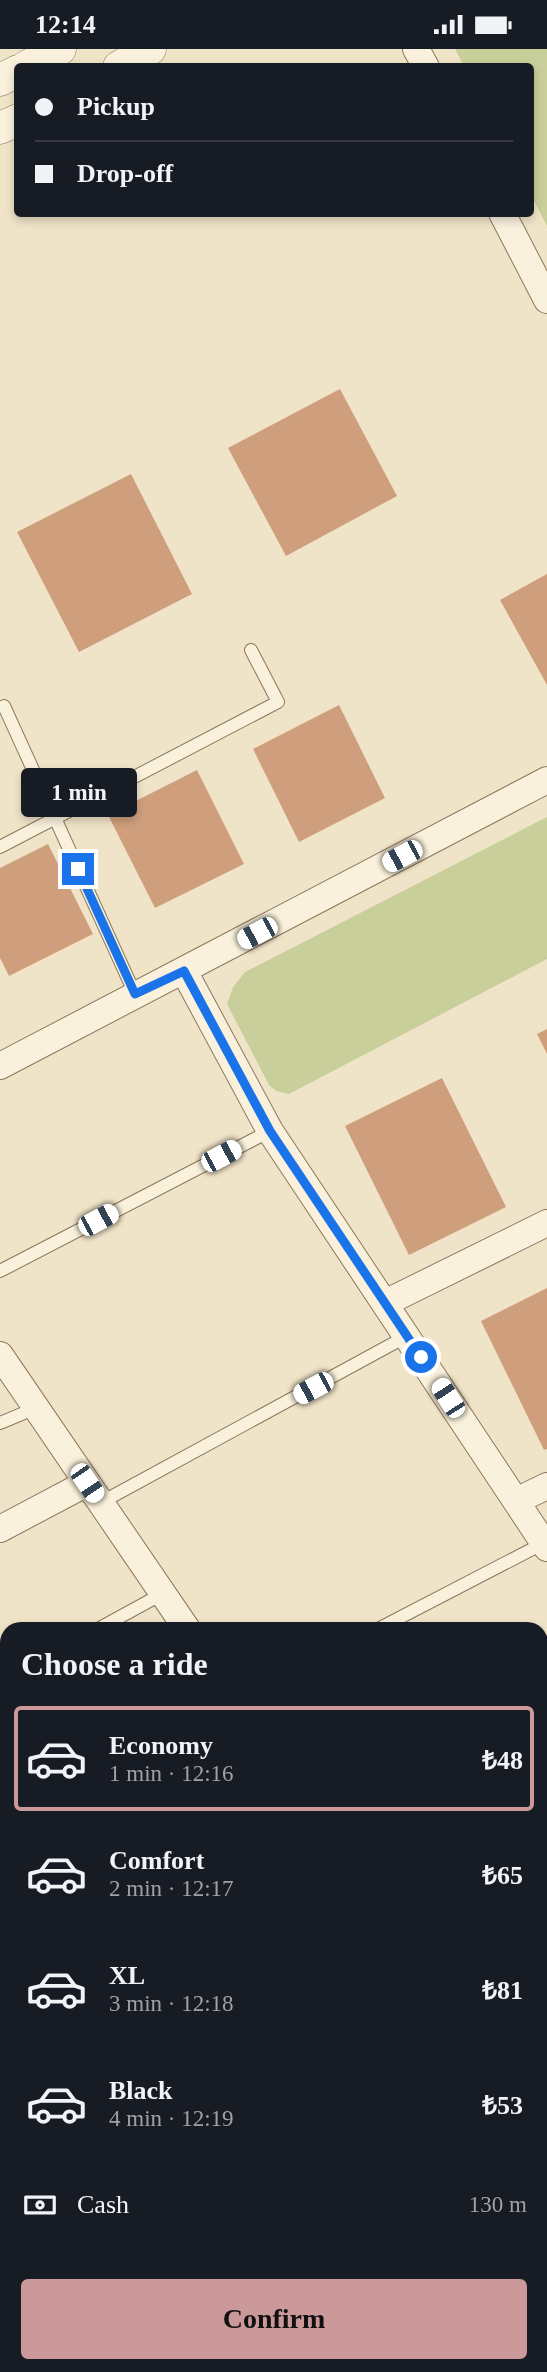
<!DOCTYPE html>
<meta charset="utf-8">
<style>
body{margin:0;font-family:"Times New Roman",serif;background:#242831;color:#f1f3f6;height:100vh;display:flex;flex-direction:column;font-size:26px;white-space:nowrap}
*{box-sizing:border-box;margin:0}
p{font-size:23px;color:#9ea1a6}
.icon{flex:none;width:38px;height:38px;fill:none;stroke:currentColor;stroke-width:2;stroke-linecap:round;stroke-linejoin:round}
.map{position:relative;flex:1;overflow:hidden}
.details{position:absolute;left:0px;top:1573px;width:548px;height:751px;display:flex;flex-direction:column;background:#171b24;border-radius:21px 21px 0 0;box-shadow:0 4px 10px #0003}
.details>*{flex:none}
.top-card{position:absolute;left:14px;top:14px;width:520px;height:154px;border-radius:7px;box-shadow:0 4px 10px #0003;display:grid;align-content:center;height:154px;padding:0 21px;background:#171b24}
.end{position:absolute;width:32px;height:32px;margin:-16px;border:9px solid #1a73e8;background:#fff;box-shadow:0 0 0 4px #fff}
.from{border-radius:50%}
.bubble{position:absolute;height:49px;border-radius:7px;background:#171b24;box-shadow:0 4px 10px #0003;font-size:23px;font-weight:600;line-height:49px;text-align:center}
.car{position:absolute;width:21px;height:42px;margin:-21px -10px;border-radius:9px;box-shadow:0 0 5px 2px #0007;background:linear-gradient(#fff 24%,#345 0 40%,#fff 0 76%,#345 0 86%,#fff 0)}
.top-card b{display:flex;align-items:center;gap:24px;height:66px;font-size:26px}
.top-card b+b{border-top:2px solid #363941}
.top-card i{width:18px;height:18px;background:#f1f3f6}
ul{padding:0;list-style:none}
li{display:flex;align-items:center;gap:21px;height:105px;margin:0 14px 10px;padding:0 7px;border:4px solid transparent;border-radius:7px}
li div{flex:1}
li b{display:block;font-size:26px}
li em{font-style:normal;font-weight:600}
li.on{border-color:#cc999b}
li>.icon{width:63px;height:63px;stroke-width:1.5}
h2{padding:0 21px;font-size:32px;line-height:84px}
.pay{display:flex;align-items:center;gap:18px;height:77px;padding:0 21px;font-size:26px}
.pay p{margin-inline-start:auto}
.primary-button{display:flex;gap:14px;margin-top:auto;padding:14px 21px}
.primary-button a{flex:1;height:80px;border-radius:7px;background:#cc999b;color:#111;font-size:28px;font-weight:600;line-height:80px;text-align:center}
.status{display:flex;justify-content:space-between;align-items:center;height:49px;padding:0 35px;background:#171b24;direction:ltr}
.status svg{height:19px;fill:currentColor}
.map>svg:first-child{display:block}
.green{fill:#c9cf9b}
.building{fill:#cf9f7d}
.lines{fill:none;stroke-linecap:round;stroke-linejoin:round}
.service-casing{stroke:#8d765c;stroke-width:14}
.minor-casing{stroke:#8d765c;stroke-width:28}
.tertiary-casing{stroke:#8d765c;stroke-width:33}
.secondary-casing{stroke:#6f573f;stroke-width:38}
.service{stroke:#faf1dc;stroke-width:12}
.minor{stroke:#faf1dc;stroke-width:26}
.tertiary{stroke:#faf1dc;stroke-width:32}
.secondary{stroke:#faf1dc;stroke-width:37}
.route{stroke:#1a73e8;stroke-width:9}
</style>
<div class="status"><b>12:14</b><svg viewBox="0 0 49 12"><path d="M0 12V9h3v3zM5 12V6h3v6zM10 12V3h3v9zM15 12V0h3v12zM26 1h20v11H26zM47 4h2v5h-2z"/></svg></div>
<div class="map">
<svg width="547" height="2323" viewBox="0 0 547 2323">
<rect width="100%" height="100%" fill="#f0e4c8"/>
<path class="green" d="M 455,0 L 547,0 L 547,177 L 530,144 L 530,18 L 464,17 Z
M 547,768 L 547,910 L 289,1045 L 276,1042 L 269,1036 L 227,955 L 233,938 L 245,923 Z"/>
<path class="building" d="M 340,340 L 397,447 L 286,507 L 228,399 Z
M 131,425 L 192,545 L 79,603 L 17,483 Z
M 547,525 L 547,636 L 500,551 Z
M 339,656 L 385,749 L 299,793 L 253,700 Z
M 197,721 L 244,815 L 155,859 L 108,766 Z
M 48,795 L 93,885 L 9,927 L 0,909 L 0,819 Z
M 547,980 L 547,1005 L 537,985 Z
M 442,1029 L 506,1158 L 409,1206 L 345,1077 Z
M 547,1239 L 547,1400 L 544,1401 L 481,1272 Z"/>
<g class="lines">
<defs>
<path id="service" d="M 4,657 L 135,945
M 0,798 L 278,653 L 251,601
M 0,1222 L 270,1082
M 0,1374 L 36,1359
M 100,1454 L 407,1287
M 98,1580 L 162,1545
M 378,1580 L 544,1494
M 0,1634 L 7,1630
M 541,1635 L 547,1631"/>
<path id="minor" d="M 416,0 L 426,18
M 502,164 L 547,251
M 184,922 L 270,1082 L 547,1499
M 0,1017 L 547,731
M 385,1254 L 547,1174
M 0,1306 L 187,1580
M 516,1452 L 547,1437
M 0,1480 L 87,1434
M 541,1768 L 547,1765
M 0,1774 L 7,1770
M 0,1909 L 7,1905
M 0,2048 L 7,2044
M 182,2317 L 184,2323
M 494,2317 L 496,2323"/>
<path id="tertiary" d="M 26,18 L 60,0
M 119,18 L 150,0
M 0,31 L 18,22
M 0,79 L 18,71"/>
<path id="secondary" d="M 541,1955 L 547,1952
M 0,2231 L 7,2228"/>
</defs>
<use href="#service" class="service-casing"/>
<use href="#minor" class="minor-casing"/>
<use href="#tertiary" class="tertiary-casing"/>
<use href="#secondary" class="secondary-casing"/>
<use href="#service" class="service"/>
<use href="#minor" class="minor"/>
<use href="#tertiary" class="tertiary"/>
<use href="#secondary" class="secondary"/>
</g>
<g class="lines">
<path class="route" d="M 78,820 L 135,945 L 184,922 L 270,1082 L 421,1308"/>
</g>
</svg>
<i class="end from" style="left:421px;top:1308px"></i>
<i class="end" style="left:78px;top:820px"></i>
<div class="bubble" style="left:21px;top:719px;width:116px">1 min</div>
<i class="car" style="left:402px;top:807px;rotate:242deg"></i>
<i class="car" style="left:257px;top:884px;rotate:242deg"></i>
<i class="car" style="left:221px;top:1107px;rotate:62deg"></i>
<i class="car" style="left:98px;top:1171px;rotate:62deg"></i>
<i class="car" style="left:313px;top:1339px;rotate:242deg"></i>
<i class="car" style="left:448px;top:1349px;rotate:327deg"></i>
<i class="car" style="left:87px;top:1434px;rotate:146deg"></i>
<div class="top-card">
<b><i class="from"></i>Pickup</b>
<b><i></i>Drop-off</b>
</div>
<section class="details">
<h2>Choose a ride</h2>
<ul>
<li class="on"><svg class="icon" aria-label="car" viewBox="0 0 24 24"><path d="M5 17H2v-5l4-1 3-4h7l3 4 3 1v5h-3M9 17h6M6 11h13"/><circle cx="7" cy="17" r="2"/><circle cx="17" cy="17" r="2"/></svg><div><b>Economy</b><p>1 min · 12:16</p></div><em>₺48</em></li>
<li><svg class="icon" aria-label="car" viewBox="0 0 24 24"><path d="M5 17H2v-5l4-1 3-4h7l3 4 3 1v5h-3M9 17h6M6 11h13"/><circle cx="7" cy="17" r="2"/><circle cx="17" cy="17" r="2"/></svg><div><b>Comfort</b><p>2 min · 12:17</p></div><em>₺65</em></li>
<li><svg class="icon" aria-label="car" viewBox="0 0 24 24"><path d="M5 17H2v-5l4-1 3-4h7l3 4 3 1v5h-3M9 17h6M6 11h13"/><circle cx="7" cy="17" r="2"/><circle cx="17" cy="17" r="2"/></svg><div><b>XL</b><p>3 min · 12:18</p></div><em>₺81</em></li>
<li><svg class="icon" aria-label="car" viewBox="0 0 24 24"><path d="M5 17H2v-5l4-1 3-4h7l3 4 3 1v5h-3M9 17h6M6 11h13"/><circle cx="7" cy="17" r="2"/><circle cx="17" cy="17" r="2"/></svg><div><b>Black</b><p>4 min · 12:19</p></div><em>₺53</em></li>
</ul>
<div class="pay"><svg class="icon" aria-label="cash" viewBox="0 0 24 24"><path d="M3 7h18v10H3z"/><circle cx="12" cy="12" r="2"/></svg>Cash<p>130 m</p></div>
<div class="primary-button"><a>Confirm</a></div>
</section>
</div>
